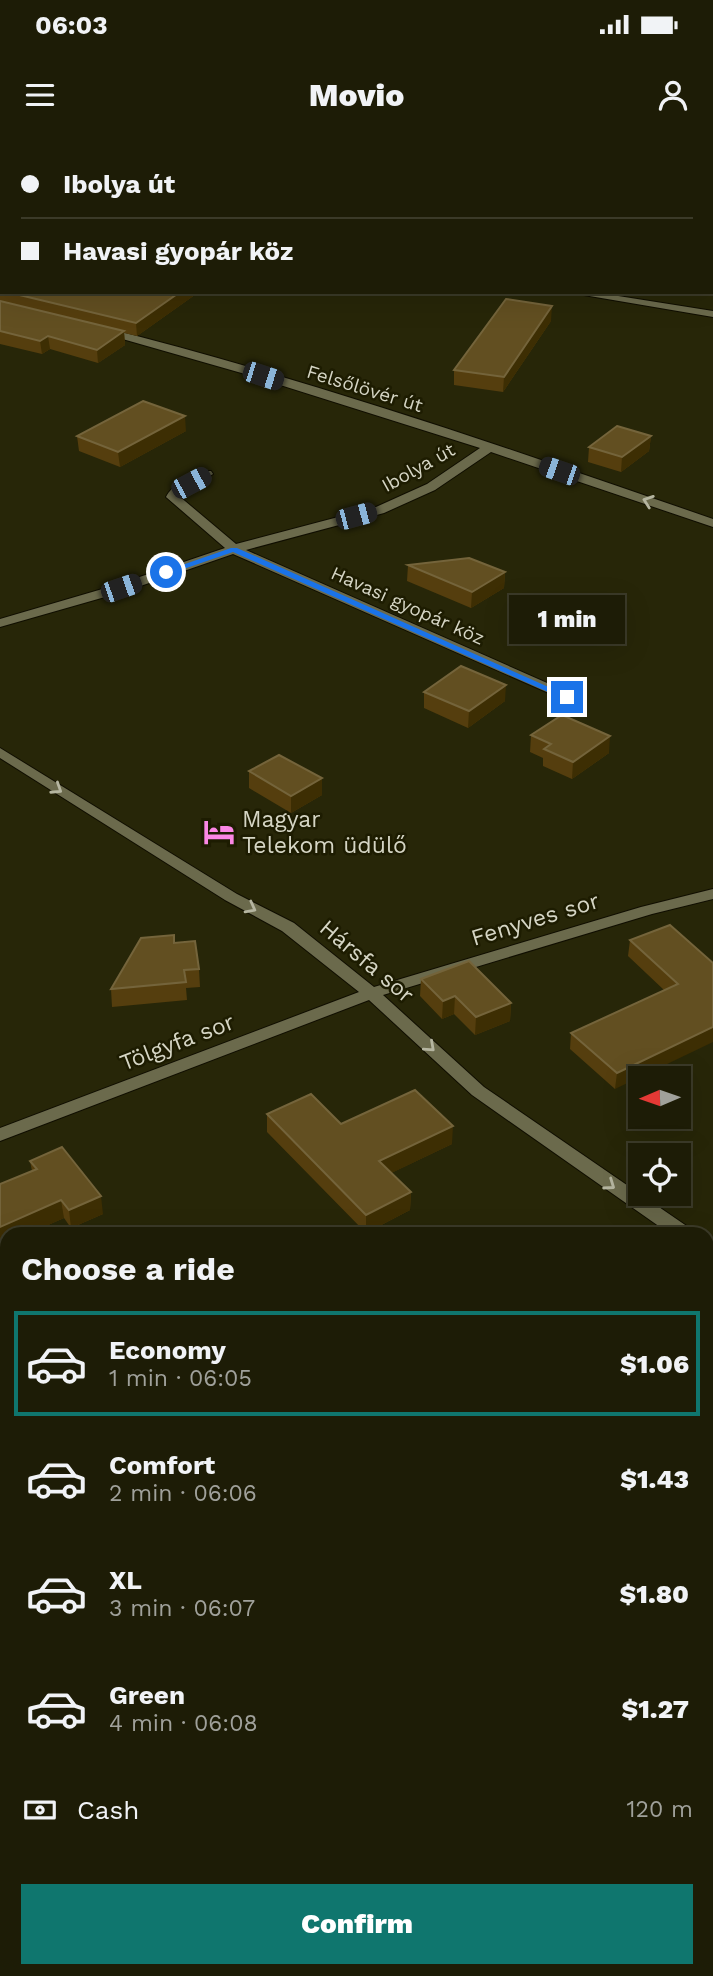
<!DOCTYPE html>
<meta charset="utf-8">
<style>
body{margin:0;font-family:"Work Sans",sans-serif;background:#252510;color:#f1f3f6;height:100vh;display:flex;flex-direction:column;font-size:26px;white-space:nowrap}
*{box-sizing:border-box;margin:0}
p{font-size:23px;color:#a0a19b}
.icon{flex:none;width:38px;height:38px;fill:none;stroke:currentColor;stroke-width:2;stroke-linecap:round;stroke-linejoin:round}
.map{position:relative;flex:1;overflow:hidden}
.details{position:absolute;left:0px;top:1087px;width:714px;height:751px;display:flex;flex-direction:column;background:#1d1c06;border-radius:21px 21px 0 0;box-shadow:0 7px 28px #0002,0 0 0 2px #3b3a28}
.details>*{flex:none}
.hud{position:absolute;left:0px;top:0px;width:714px;height:154px;box-shadow:0 7px 28px #0002,0 0 0 2px #3b3a28;display:grid;align-content:center;height:154px;padding:0 21px;background:#1d1c06}
.needle{width:46px;rotate:268deg}
.controls{position:absolute;left:628px;top:926px;display:grid;gap:14px}
.controls a{display:grid;place-items:center;width:63px;height:63px;border-radius:0px;background:#1d1c06;box-shadow:0 7px 28px #0002,0 0 0 2px #3b3a28;font-size:35px}
.end{position:absolute;width:32px;height:32px;margin:-16px;border:9px solid #1a73e8;background:#fff;box-shadow:0 0 0 4px #fff}
.from{border-radius:50%}
.bubble{position:absolute;height:49px;border-radius:0px;background:#1d1c06;box-shadow:0 7px 28px #0002,0 0 0 2px #3b3a28;font-size:23px;font-weight:800;line-height:49px;text-align:center}
.car{position:absolute;width:21px;height:42px;margin:-21px -10px;border-radius:9px;box-shadow:0 0 5px 2px #0007;background:linear-gradient(#222 24%,#8ab4d8 0 40%,#222 0 76%,#8ab4d8 0 86%,#222 0)}
.hud b{display:flex;align-items:center;gap:24px;height:66px;font-size:26px}
.hud b+b{border-top:2px solid #3b3a28}
.hud i{width:18px;height:18px;background:#f1f3f6}
ul{padding:0;list-style:none}
li{display:flex;align-items:center;gap:21px;height:105px;margin:0 14px 10px;padding:0 7px;border:4px solid transparent;border-radius:0px}
li div{flex:1}
li b{display:block;font-size:26px}
li em{font-style:normal;font-weight:800}
li.current{border-color:#0f766e}
li>.icon{width:63px;height:63px;stroke-width:1.5}
h2{padding:0 21px;font-size:32px;line-height:84px}
.pay{display:flex;align-items:center;gap:18px;height:77px;padding:0 21px;font-size:26px}
.pay p{margin-inline-start:auto}
.button{display:flex;gap:14px;margin-top:auto;padding:14px 21px}
.button a{flex:1;height:80px;border-radius:0px;background:#0f766e;color:#fff;font-size:28px;font-weight:800;line-height:80px;text-align:center}
.status{display:flex;justify-content:space-between;align-items:center;height:49px;padding:0 35px;background:#1d1c06;direction:ltr}
.status svg{height:19px;fill:currentColor}
header{display:flex;justify-content:space-between;align-items:center;height:91px;padding:0 21px;background:#1d1c06;font-size:32px;font-weight:800}
.map>svg:first-child{display:block}
.forest{fill:#7b461e}
.lines{fill:none;stroke-linecap:round;stroke-linejoin:round}
.minor-casing{stroke:#100e00;stroke-width:2}
.path{stroke:#6e6d55;stroke-width:2.5;stroke-dasharray:4.5 2;stroke-linecap:butt}
.minor{fill:#6b6a4c;fill-rule:evenodd}
.wall{fill:#553e0e}
.shaded-wall{fill:#3d2e03}
.building{fill:#624f21;stroke:#74643b;stroke-width:2}
.oneway{stroke:#b5b5a0}
.route{fill:#1a73e8}
.labels{text-anchor:middle;stroke-width:5;stroke-linejoin:round;paint-order:stroke}
.far-street-label{font-size:19px;fill:#d5d5c4;stroke:#1d1c01}
.poi-label{font-size:23px;fill:#d5d5c4;stroke:#1d1c01;text-anchor:start}
.street-label{font-size:23px;fill:#d5d5c4;stroke:#1d1c01}
</style>
<div class="status"><b>06:03</b><svg viewBox="0 0 49 12"><path d="M0 12V9h3v3zM5 12V6h3v6zM10 12V3h3v9zM15 12V0h3v12zM26 1h20v11H26zM47 4h2v5h-2z"/></svg></div>
<header><svg class="icon" aria-label="menu" viewBox="0 0 24 24"><path d="M4 6h16M4 12h16M4 18h16"/></svg>Movio<svg class="icon" aria-label="person" viewBox="0 0 24 24"><circle cx="12" cy="8" r="4"/><path d="M4 21q1-7 8-7t8 7"/></svg></header>
<div class="map">
<svg width="713" height="1836" viewBox="0 0 713 1836">
<rect width="100%" height="100%" fill="#272608"/>
<path class="forest" d="M 287,0 L 713,0 L 713,47 L 712,2 Z"/>
<g class="lines">
<defs>
<path id="minor" d="M 232,0 L 255,0 L 257,2 L 234,2 Z
M 712,46 L 713,46 L 713,52 L 712,52 Z
M 0,62 L 2,62 L 2,68 L 0,68 Z
M 566,152 L 593,152 L 713,171 L 713,177 Z
M 102,187 C 309,239 511,309 713,379 L 713,387 L 491,312 L 435,350 L 384,373 L 246,410 L 572,554 L 574,557 L 567,561 L 233,414 L 126,451 L 0,487 L 0,479 L 116,445 L 225,408 L 166,357 C 172,344 197,330 211,331 L 213,334 L 179,356 L 236,404 L 376,367 L 427,344 L 480,308 L 252,236 L 98,192 L 96,190 Z
M 0,608 L 237,754 L 294,783 L 374,847 L 641,767 L 713,749 L 713,759 L 652,774 L 383,855 L 484,947 L 691,1089 L 693,1094 L 670,1094 L 472,955 L 369,860 L 0,1001 L 0,988 L 359,852 L 282,791 L 225,760 L 0,618 Z
M 707,1101 L 713,1103 L 713,1119 L 707,1117 Z
M 707,1822 L 712,1827 L 713,1836 L 687,1836 L 684,1830 L 707,1830 Z
M 32,1830 L 67,1830 L 64,1836 L 29,1836 Z"/>
</defs>
<use href="#minor" class="minor-casing"/>
<path class="path" d="M 350,0 L 366,2"/>
<use href="#minor" class="minor"/>
</g>
<path class="wall" d="M 2,128 L 2,152 L 199,152 L 137,196 L 124,193 L 125,205 L 98,223 L 50,209 L 42,214 L 0,204 L 0,129 Z
M 551,181 L 503,252 L 454,245 L 454,230 Z
M 186,291 L 120,327 L 79,311 L 77,296 Z
M 651,296 L 649,311 L 621,332 L 588,322 L 589,307 Z
M 408,425 L 505,432 L 504,448 L 471,468 L 407,441 Z
M 424,552 L 505,561 L 468,588 L 424,568 Z
M 531,595 L 609,613 L 572,639 L 543,626 L 543,618 L 530,612 Z
M 249,631 L 322,638 L 322,655 L 291,673 L 249,648 Z
M 630,800 L 713,823 L 615,949 L 570,909 L 571,893 L 664,850 L 628,816 Z
M 174,803 L 199,829 L 200,847 L 186,848 L 187,860 L 112,867 L 111,849 Z
M 421,839 L 511,863 L 510,881 L 475,895 L 454,874 L 442,879 L 420,856 Z
M 267,974 L 341,984 L 452,1004 L 391,1033 L 411,1052 L 410,1070 L 366,1093 L 267,992 Z
M 30,1021 L 103,1074 L 71,1088 L 64,1078 L 0,1106 L 0,1044 L 32,1031 Z
M 707,1245 L 713,1245 L 713,1315 L 707,1315 Z
M 707,1573 L 713,1575 L 713,1679 L 707,1677 Z"/>
<path class="shaded-wall" d="M 180,152 L 199,152 L 137,196 L 136,183 Z
M 552,166 L 551,181 L 503,252 L 504,237 Z
M 124,191 L 125,205 L 98,223 L 97,210 Z
M 48,196 L 50,209 L 42,214 L 40,201 Z
M 185,276 L 186,291 L 120,327 L 118,312 Z
M 651,296 L 649,311 L 621,332 L 622,317 Z
M 505,432 L 504,448 L 471,468 L 472,452 Z
M 506,545 L 505,561 L 468,588 L 469,571 Z
M 610,596 L 609,613 L 572,639 L 573,622 Z
M 322,638 L 322,655 L 291,673 L 291,656 Z
M 455,856 L 454,874 L 442,879 L 443,861 Z
M 511,863 L 510,881 L 475,895 L 476,877 Z
M 713,887 L 713,902 L 615,949 L 617,933 Z
M 453,986 L 452,1004 L 379,1039 L 379,1021 Z
M 411,1052 L 410,1070 L 366,1093 L 366,1075 Z
M 101,1056 L 103,1074 L 71,1088 L 69,1070 Z
M 61,1060 L 64,1078 L 28,1094 L 7,1094 L 7,1103 L 0,1106 L 0,1087 Z
M 306,1830 L 311,1830 L 311,1836 L 304,1836 Z"/>
<path class="building" d="M 152,0 L 227,0 L 242,2 L 150,2 Z
M 2,128 L 2,151 L 0,151 L 0,129 Z
M 7,152 L 180,152 L 136,183 Z
M 506,159 L 552,166 L 504,237 L 454,230 Z
M 0,161 L 124,191 L 97,210 L 48,196 L 40,201 L 0,191 Z
M 143,261 L 185,276 L 118,312 L 77,296 Z
M 617,286 L 651,296 L 622,317 L 589,307 Z
M 469,418 L 505,432 L 472,452 L 408,425 Z
M 461,526 L 506,545 L 469,571 L 424,552 Z
M 562,575 L 610,596 L 573,622 L 544,609 L 551,604 L 531,595 Z
M 279,615 L 322,638 L 291,656 L 249,631 Z
M 670,785 L 713,823 L 713,887 L 617,933 L 571,893 L 678,844 L 630,800 Z
M 174,795 L 174,803 L 195,801 L 199,829 L 184,830 L 186,842 L 111,849 L 141,798 Z
M 469,821 L 511,863 L 476,877 L 455,856 L 443,861 L 421,839 Z
M 415,950 L 453,986 L 379,1021 L 411,1052 L 366,1075 L 267,974 L 311,954 L 341,984 Z
M 62,1007 L 101,1056 L 69,1070 L 61,1060 L 0,1087 L 0,1044 L 37,1029 L 30,1021 Z
M 707,1245 L 713,1245 L 713,1297 L 707,1296 Z
M 707,1573 L 713,1575 L 713,1660 L 707,1659 Z
M 250,1830 L 306,1830 L 304,1836 L 247,1836 Z"/>
<defs><path id="oneway-chevron" d="M-2-3.5L2.5 0L-2 3.5" fill="none" stroke-width="1.6" stroke-linecap="round" stroke-linejoin="round" transform="scale(1.75)"/></defs>
<g class="oneway">
<use href="#oneway-chevron" transform="translate(648 361) rotate(-161)"/>
<use href="#oneway-chevron" transform="translate(57 649) rotate(33)"/>
<use href="#oneway-chevron" transform="translate(251 768) rotate(28)"/>
<use href="#oneway-chevron" transform="translate(430 907) rotate(42)"/>
<use href="#oneway-chevron" transform="translate(610 1045) rotate(35)"/>
</g>
<path class="route" d="M 231,408 L 237,408 L 571,557 L 564,559 L 233,412 L 169,434 L 162,432 Z"/>
<defs>
<symbol id="hotel-bare" viewBox="-9 -9 18 18"><path d="M-6-4.5h1.5V1H6V5H4.5V3h-9V5H-6ZM-4 0a1.8 1.8 0 1 1 3.6 0ZM.5 0V-2.5h3Q6-2.5 6 0Z" fill="#fb87e5" stroke="#1d1c01" stroke-width="2.5" paint-order="stroke"/></symbol>
</defs>
<g fill-rule="evenodd">
<use href="#hotel-bare" x="197" y="670" width="44" height="44"/>
</g>
<g class="labels">
<g class="far-street-label">
<text transform="translate(365 248) rotate(17)" y="7">Felsőlövér út</text>
<text transform="translate(418 327) rotate(-29)" y="7">Ibolya út</text>
<text transform="translate(408 465) rotate(24)" y="7">Havasi gyopár köz</text>
</g>
<g class="poi-label">
<text x="242" y="687">Magyar<tspan x="242" dy="26">Telekom üdülő</tspan></text>
</g>
<g class="street-label">
<text transform="translate(535 779) rotate(-17)" y="8">Fenyves sor</text>
<text transform="translate(367 821) rotate(40)" y="8">Hársfa sor</text>
<text transform="translate(177 902) rotate(-21)" y="8">Tölgyfa sor</text>
</g>
</g>
</svg>
<div class="controls">
<a><svg class="needle" viewBox="-14 -14 28 28"><path d="M0-13l5 13h-10z" fill="#e53935"/><path d="M0 13l5-13h-10z" fill="#a0a19b"/></svg></a>
<a><svg class="icon" aria-label="locate" viewBox="0 0 24 24"><circle cx="12" cy="12" r="6"/><path d="M12 2v4M12 18v4M2 12h4M18 12h4"/></svg></a>
</div>
<i class="end from" style="left:166px;top:432px"></i>
<i class="end" style="left:567px;top:557px"></i>
<div class="bubble" style="left:509px;top:455px;width:116px">1 min</div>
<i class="car" style="left:263px;top:236px;rotate:108deg"></i>
<i class="car" style="left:559px;top:331px;rotate:289deg"></i>
<i class="car" style="left:191px;top:343px;rotate:62deg"></i>
<i class="car" style="left:356px;top:376px;rotate:75deg"></i>
<i class="car" style="left:121px;top:448px;rotate:71deg"></i>
<div class="hud">
<b><i class="from"></i>Ibolya út</b>
<b><i></i>Havasi gyopár köz</b>
</div>
<section class="details">
<h2>Choose a ride</h2>
<ul>
<li class="current"><svg class="icon" aria-label="car" viewBox="0 0 24 24"><path d="M5 17H2v-5l4-1 3-4h7l3 4 3 1v5h-3M9 17h6M6 11h13"/><circle cx="7" cy="17" r="2"/><circle cx="17" cy="17" r="2"/></svg><div><b>Economy</b><p>1 min · 06:05</p></div><em>$1.06</em></li>
<li><svg class="icon" aria-label="car" viewBox="0 0 24 24"><path d="M5 17H2v-5l4-1 3-4h7l3 4 3 1v5h-3M9 17h6M6 11h13"/><circle cx="7" cy="17" r="2"/><circle cx="17" cy="17" r="2"/></svg><div><b>Comfort</b><p>2 min · 06:06</p></div><em>$1.43</em></li>
<li><svg class="icon" aria-label="car" viewBox="0 0 24 24"><path d="M5 17H2v-5l4-1 3-4h7l3 4 3 1v5h-3M9 17h6M6 11h13"/><circle cx="7" cy="17" r="2"/><circle cx="17" cy="17" r="2"/></svg><div><b>XL</b><p>3 min · 06:07</p></div><em>$1.80</em></li>
<li><svg class="icon" aria-label="car" viewBox="0 0 24 24"><path d="M5 17H2v-5l4-1 3-4h7l3 4 3 1v5h-3M9 17h6M6 11h13"/><circle cx="7" cy="17" r="2"/><circle cx="17" cy="17" r="2"/></svg><div><b>Green</b><p>4 min · 06:08</p></div><em>$1.27</em></li>
</ul>
<div class="pay"><svg class="icon" aria-label="cash" viewBox="0 0 24 24"><path d="M3 7h18v10H3z"/><circle cx="12" cy="12" r="2"/></svg>Cash<p>120 m</p></div>
<div class="button"><a>Confirm</a></div>
</section>
</div>
